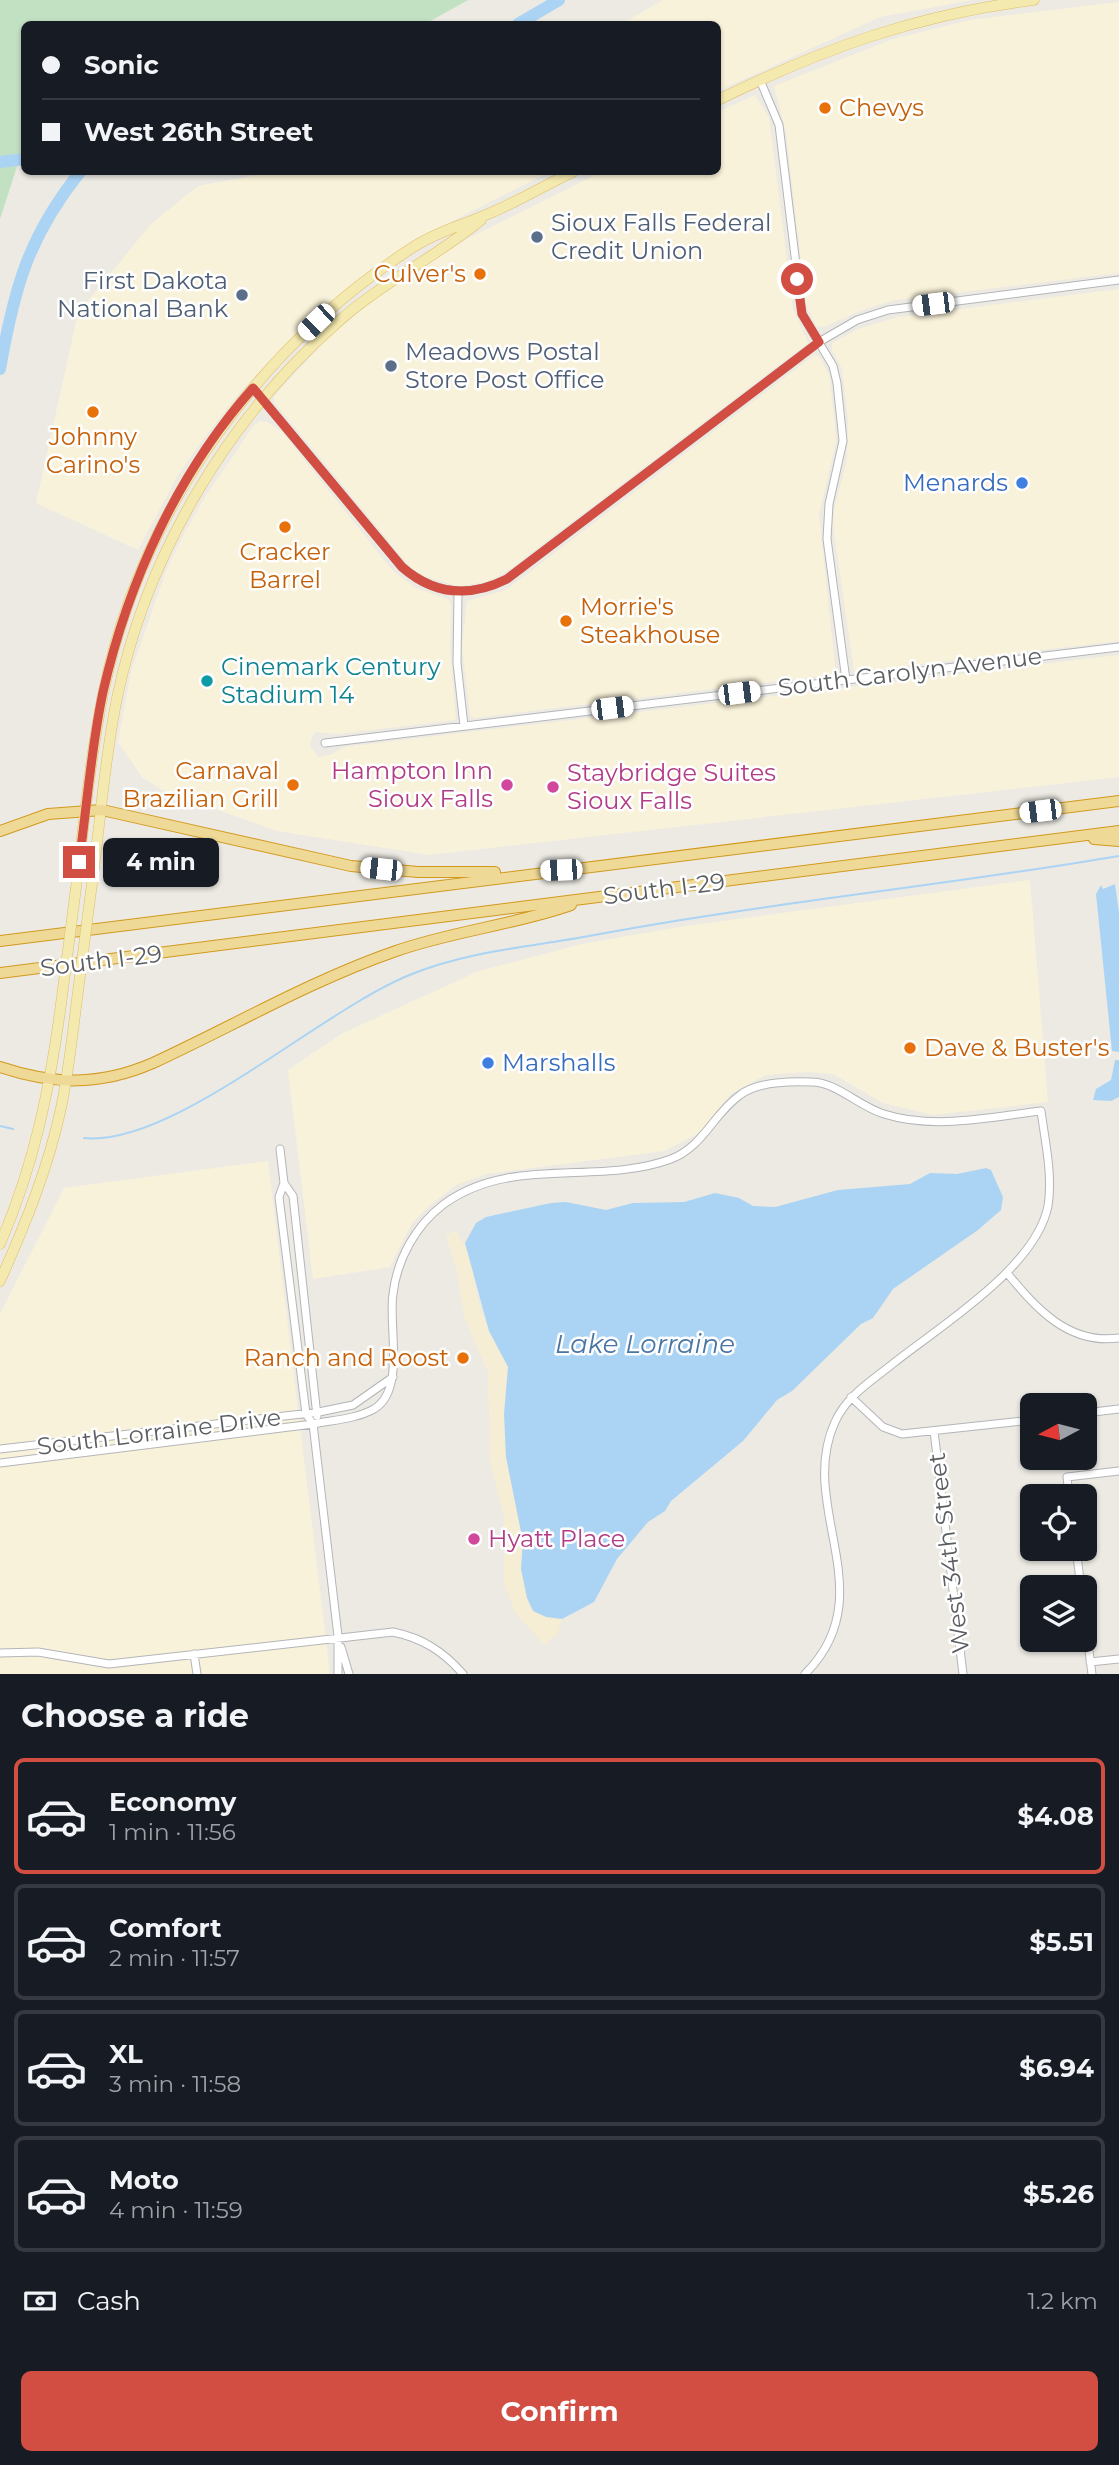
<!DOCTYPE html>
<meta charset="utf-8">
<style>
body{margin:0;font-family:Montserrat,sans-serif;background:#242831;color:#f1f3f6;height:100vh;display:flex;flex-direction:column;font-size:26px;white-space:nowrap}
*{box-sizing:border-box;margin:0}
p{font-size:23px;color:#9ea1a6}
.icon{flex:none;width:38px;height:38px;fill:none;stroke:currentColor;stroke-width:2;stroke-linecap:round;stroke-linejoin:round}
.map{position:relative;height:1674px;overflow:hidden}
.panel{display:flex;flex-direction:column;background:#171b24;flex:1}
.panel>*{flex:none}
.banner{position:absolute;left:21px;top:21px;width:700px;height:154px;border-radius:10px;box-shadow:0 2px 5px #0004;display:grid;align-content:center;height:154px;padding:0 21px;background:#171b24}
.needle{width:46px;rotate:263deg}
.fabs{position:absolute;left:1020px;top:1393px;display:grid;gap:14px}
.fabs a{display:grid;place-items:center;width:77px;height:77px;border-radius:10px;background:#171b24;box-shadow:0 2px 5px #0004;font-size:35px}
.end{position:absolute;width:32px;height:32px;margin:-16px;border:9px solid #d24e42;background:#fff;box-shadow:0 0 0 4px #fff}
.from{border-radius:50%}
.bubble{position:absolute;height:49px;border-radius:10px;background:#171b24;box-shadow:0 2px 5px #0004;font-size:23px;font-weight:700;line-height:49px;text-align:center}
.car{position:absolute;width:21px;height:42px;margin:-21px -10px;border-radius:9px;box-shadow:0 0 5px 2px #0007;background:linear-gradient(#fff 24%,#345 0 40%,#fff 0 76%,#345 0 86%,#fff 0)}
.banner b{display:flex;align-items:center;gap:24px;height:66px;font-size:26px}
.banner b+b{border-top:2px solid #363941}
.banner i{width:18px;height:18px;background:#f1f3f6}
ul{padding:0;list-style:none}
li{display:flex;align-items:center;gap:21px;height:116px;margin:0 14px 10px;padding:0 7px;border:4px solid #363941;border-radius:10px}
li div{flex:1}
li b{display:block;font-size:26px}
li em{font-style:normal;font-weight:700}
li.active{border-color:#d24e42}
li>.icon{width:63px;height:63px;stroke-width:1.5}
h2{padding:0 21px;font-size:32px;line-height:84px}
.pay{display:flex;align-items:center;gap:18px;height:77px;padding:0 21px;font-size:26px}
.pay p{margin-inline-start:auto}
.button{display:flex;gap:14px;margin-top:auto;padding:14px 21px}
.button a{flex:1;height:80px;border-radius:10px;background:#d24e42;color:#fff;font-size:28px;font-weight:700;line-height:80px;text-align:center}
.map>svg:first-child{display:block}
.commercial{fill:#f9f2da}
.green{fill:#c2e0c2}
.sand{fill:#f5edd4}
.water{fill:#abd4f4}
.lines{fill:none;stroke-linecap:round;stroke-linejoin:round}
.stream{stroke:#abd4f4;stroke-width:2}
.river{stroke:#abd4f4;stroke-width:12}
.minor-casing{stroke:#b3b5b8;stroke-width:9}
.major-casing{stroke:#dfbe69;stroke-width:11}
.highway-casing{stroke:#d2991d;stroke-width:12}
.minor{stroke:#fff;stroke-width:7}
.major{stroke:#f4e9af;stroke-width:10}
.highway{stroke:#efd997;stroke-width:10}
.major-bridge-casing{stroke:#dfbe69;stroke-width:11;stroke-linecap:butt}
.major-bridge{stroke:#f4e9af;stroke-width:10}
.route{stroke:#d24e42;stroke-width:9}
.food-dot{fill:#e8710a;stroke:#fff;stroke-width:2.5}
.service-dot{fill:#5c6f8a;stroke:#fff;stroke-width:2.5}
.shop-dot{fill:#3f7fe0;stroke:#fff;stroke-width:2.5}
.culture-dot{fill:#0f9aa8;stroke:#fff;stroke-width:2.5}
.hotel-dot{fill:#d1479c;stroke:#fff;stroke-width:2.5}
.labels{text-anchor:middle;stroke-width:5;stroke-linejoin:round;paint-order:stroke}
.food-label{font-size:24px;fill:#c56008;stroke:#fff;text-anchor:start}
.service-label{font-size:24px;fill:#4e5e75;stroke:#fff;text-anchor:start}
.shop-label{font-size:24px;fill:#366cbe;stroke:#fff;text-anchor:end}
.culture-label{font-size:24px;fill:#0d838f;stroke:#fff;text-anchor:start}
.street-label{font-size:24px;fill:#5b5e61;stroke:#fff}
.hotel-label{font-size:24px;fill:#b23c85;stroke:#fff;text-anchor:start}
.water-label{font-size:26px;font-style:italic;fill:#4b76a3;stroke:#fff}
</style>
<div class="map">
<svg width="1119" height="1674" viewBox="0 0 1119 1674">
<rect width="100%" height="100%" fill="#eceae3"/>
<path class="commercial" d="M 663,0 L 973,0 L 880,17 L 718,91 L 718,24 L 621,24 Z
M 1119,2 L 1119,273 L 896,300 L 865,309 L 824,327 L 816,326 L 806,305 L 786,132 L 774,86 L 893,39 L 969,20 Z
M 755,95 L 769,118 L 793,308 L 808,343 L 503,574 L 487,582 L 458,586 L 423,576 L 410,567 L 274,402 L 274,396 L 329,337 L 379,295 L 465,240 L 601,172 L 718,172 L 718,112 Z
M 273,172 L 549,172 L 425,235 L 353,283 L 318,313 L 239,393 L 204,438 L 178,475 L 138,550 L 36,503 L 78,313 L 151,224 L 198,186 Z
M 1119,289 L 1119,641 L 854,672 L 833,525 L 834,509 L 847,460 L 848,418 L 842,369 L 832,350 L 832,343 L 858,329 L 898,317 Z
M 814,355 L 819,356 L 829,375 L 835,424 L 836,442 L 819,515 L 836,674 L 474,718 L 470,715 L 462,647 L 467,601 L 506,590 Z
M 260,421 L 267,422 L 282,432 L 392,570 L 414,587 L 449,600 L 451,606 L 450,650 L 456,720 L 338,734 L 316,732 L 312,736 L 310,746 L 318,757 L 330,755 L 344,747 L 1119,655 L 1119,777 L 429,855 L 277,831 L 162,790 L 142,777 L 118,742 L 131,672 L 166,571 L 182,538 L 203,500 L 254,425 Z
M 1030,880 L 1048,1102 L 933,1115 L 883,1103 L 833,1074 L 805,1072 L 766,1075 L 731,1094 L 701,1132 L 664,1151 L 486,1174 L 456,1185 L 429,1206 L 412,1223 L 390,1267 L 313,1279 L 288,1070 L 343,1033 L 479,971 L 582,944 L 685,926 Z
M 268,1161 L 330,1674 L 0,1674 L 0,1314 L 64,1188 Z"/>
<path class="green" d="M 0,0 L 468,0 L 425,24 L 24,24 L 24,145 L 0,219 Z"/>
<path class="sand" d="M 455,1230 L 470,1254 L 478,1301 L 489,1331 L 508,1367 L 504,1414 L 506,1457 L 521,1524 L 521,1569 L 527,1598 L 557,1619 L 562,1619 L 558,1633 L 545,1645 L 515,1613 L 504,1583 L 504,1517 L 490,1461 L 488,1373 L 465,1319 L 456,1269 L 446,1236 Z"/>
<path class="water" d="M 1115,884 L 1119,912 L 1119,1052 L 1112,1051 L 1096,894 L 1101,885 L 1103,889 Z
M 1115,1060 L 1119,1060 L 1119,1097 L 1111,1101 L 1093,1100 L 1096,1089 L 1111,1080 Z
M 986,1168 L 991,1170 L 1003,1197 L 1001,1210 L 978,1230 L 893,1289 L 873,1318 L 861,1324 L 792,1391 L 777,1400 L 743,1441 L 671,1501 L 665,1511 L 648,1522 L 617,1559 L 594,1602 L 562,1619 L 546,1617 L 533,1611 L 527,1598 L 521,1569 L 523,1542 L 506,1457 L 504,1414 L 508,1367 L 489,1331 L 465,1243 L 476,1223 L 486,1217 L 551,1203 L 566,1202 L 606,1210 L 633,1203 L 684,1202 L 715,1193 L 739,1198 L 753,1206 L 775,1207 L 838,1190 L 910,1184 L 930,1173 L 957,1174 Z"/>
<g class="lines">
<path class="stream" d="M 0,1126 L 13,1129
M 84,1138 C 174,1147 322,1009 412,974 C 470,951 529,947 589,936 C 764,903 943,886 1119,856"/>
<path class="river" d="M 518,24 L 559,0
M 0,162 L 24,159
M 0,369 C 14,289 28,237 80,172"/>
<defs>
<path id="minor" d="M 760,80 L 779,125 L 802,314 L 833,366 L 837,383 L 843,441 L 829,504 L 827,539 L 846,680
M 253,388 L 402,567 C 434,595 469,598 507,579 L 819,342 L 857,320 L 888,310 L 1119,280
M 458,592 L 457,663 L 464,726
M 325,743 L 1119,647
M 280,1149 L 284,1183 L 279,1197 L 306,1414 L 313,1424 L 338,1636 L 338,1674
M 284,1183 L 293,1196 L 317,1416
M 1007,1273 C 1036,1308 1068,1345 1119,1338
M 851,1397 L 883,1427 L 902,1434 L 1032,1420
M 1085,1413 L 1119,1409
M 934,1431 L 963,1674
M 0,1449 L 319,1412 L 353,1405 L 393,1377
M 0,1463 L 313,1424 C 333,1420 356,1419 374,1409 C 406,1390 388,1325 393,1294 C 397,1259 416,1225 444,1204 C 511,1155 598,1186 671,1159 C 704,1146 713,1114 740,1095 C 758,1081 790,1081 812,1082 C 836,1082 860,1107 884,1114 C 934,1130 990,1117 1041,1111 C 1045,1141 1053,1176 1048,1206 C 1036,1267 942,1325 895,1362 C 873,1380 847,1395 835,1422 C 796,1507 885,1594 805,1674
M 1069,1496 L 1067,1477 L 1119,1471
M 1076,1549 L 1081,1587
M 1085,1621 L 1092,1674
M 341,1647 L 349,1674
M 0,1653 L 38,1652 L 109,1664 L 393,1632 C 422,1638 443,1651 463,1674
M 194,1654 L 197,1674
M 1090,1662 L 1119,1659"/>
<path id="major" d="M 718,100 C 822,49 918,14 1034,0
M 76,888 C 84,824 90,758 103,694 C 141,510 257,347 415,246 C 439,231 463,225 488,214 C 517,202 545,185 573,172
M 91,891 C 100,827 104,761 117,698 C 147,553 228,418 339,321 C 383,282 436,257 481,220
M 0,1244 C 34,1166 50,1088 61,1004
M 0,1281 C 25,1225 48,1169 61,1108 C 68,1075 72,1040 76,1007"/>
<path id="highway" d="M 0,831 L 48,814 L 102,810 L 351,866 L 418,872 L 495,872
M 1094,839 L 1119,841
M 0,941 L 1119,801
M 0,973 L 1119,831
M 0,1067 C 53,1085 100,1086 153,1063 C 233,1026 312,980 396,951 C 453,931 514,925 571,905"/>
</defs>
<use href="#minor" class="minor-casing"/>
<use href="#major" class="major-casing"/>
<use href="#highway" class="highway-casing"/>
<use href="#minor" class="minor"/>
<use href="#major" class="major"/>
<use href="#highway" class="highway"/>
<defs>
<path id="major-bridge" d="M 61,1004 L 76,888
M 76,1007 L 91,891"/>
</defs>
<use href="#major-bridge" class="major-bridge-casing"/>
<use href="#major-bridge" class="major-bridge"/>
</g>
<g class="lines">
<path class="route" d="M 79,862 C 87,806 91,748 103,692 C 128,582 178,472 253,388 L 402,567 C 434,595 469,598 507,579 L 819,342 L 802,314 L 797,279"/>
</g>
<g class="food-dot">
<circle cx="825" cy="108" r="7"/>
<circle cx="480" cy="274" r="7"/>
<circle cx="93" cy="412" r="7"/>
<circle cx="285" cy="527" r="7"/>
<circle cx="566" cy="621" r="7"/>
<circle cx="293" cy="785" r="7"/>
<circle cx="910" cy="1048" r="7"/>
<circle cx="463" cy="1358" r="7"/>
</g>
<g class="service-dot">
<circle cx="537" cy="237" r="7"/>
<circle cx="242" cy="295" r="7"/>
<circle cx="391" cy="366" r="7"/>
</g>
<g class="shop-dot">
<circle cx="1022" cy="483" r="7"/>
<circle cx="488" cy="1063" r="7"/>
</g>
<circle class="culture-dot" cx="207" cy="681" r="7"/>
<g class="hotel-dot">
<circle cx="507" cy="785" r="7"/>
<circle cx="553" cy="787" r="7"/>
<circle cx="474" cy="1539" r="7"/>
</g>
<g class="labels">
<g class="food-label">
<text x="839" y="116">Chevys</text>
<text x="466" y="282" text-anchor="end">Culver's</text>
<text x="93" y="445" text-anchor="middle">Johnny<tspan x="93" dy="28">Carino's</tspan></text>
<text x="285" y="560" text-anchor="middle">Cracker<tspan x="285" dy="28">Barrel</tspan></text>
<text x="580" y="615">Morrie's<tspan x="580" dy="28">Steakhouse</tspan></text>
<text x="279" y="779" text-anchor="end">Carnaval<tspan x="279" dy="28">Brazilian Grill</tspan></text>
<text x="924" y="1056">Dave &amp; Buster's</text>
<text x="449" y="1366" text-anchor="end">Ranch and Roost</text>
</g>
<g class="service-label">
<text x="551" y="231">Sioux Falls Federal<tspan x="551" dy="28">Credit Union</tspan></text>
<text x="228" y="289" text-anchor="end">First Dakota<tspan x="228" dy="28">National Bank</tspan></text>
<text x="405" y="360">Meadows Postal<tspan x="405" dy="28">Store Post Office</tspan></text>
</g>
<g class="shop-label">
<text x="1008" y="491">Menards</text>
<text x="502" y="1071" text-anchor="start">Marshalls</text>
</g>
<g class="culture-label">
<text x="221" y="675">Cinemark Century<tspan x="221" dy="28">Stadium 14</tspan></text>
</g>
<g class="street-label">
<text transform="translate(910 672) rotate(-7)" y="8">South Carolyn Avenue</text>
<text transform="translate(664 889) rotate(-7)" y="8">South I-29</text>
<text transform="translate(101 961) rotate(-7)" y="8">South I-29</text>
<text transform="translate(159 1432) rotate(-7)" y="8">South Lorraine Drive</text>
<text transform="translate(949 1553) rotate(-97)" y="8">West 34th Street</text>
</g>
<g class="hotel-label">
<text x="493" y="779" text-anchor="end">Hampton Inn<tspan x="493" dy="28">Sioux Falls</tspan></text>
<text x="567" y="781">Staybridge Suites<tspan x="567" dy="28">Sioux Falls</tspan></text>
<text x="488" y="1547">Hyatt Place</text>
</g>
<g class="water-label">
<text x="645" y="1353">Lake Lorraine</text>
</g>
</g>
</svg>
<div class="fabs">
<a><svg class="needle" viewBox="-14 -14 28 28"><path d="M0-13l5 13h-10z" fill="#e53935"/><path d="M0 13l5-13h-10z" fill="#9ea1a6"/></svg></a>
<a><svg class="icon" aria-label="locate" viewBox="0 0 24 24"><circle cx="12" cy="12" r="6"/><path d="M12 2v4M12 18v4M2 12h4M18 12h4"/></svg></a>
<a><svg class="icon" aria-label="layers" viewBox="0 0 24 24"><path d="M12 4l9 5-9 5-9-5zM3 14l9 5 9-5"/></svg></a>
</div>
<i class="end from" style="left:797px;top:279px"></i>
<i class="end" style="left:79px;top:862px"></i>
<div class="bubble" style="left:103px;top:838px;width:116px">4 min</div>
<i class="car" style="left:933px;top:304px;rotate:263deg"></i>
<i class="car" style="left:316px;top:322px;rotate:226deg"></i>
<i class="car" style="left:739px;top:693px;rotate:83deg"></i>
<i class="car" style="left:612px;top:708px;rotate:83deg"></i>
<i class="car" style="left:1040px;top:811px;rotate:263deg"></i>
<i class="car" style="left:381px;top:869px;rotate:276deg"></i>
<i class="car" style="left:561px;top:870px;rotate:268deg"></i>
<div class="banner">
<b><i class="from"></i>Sonic</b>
<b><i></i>West 26th Street</b>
</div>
</div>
<section class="panel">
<h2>Choose a ride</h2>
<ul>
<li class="active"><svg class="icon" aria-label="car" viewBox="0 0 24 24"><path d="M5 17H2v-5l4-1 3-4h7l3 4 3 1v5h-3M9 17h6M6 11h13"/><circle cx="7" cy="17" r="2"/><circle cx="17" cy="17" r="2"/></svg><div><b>Economy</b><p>1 min · 11:56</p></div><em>$4.08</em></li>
<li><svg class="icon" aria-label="car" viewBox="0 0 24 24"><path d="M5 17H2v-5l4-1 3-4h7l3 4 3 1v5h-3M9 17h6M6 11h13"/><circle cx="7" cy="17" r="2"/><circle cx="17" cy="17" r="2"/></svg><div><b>Comfort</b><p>2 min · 11:57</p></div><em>$5.51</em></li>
<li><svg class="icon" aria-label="car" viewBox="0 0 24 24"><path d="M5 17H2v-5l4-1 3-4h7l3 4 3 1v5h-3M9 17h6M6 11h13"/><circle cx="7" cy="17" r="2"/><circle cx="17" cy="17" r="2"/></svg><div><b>XL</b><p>3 min · 11:58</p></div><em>$6.94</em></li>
<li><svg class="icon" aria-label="car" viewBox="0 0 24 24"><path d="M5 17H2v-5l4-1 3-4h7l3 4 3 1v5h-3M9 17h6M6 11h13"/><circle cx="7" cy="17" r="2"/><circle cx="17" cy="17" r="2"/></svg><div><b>Moto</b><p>4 min · 11:59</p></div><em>$5.26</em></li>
</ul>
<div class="pay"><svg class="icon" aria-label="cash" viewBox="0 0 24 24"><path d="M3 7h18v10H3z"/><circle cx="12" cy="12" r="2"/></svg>Cash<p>1.2 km</p></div>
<div class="button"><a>Confirm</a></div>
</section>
